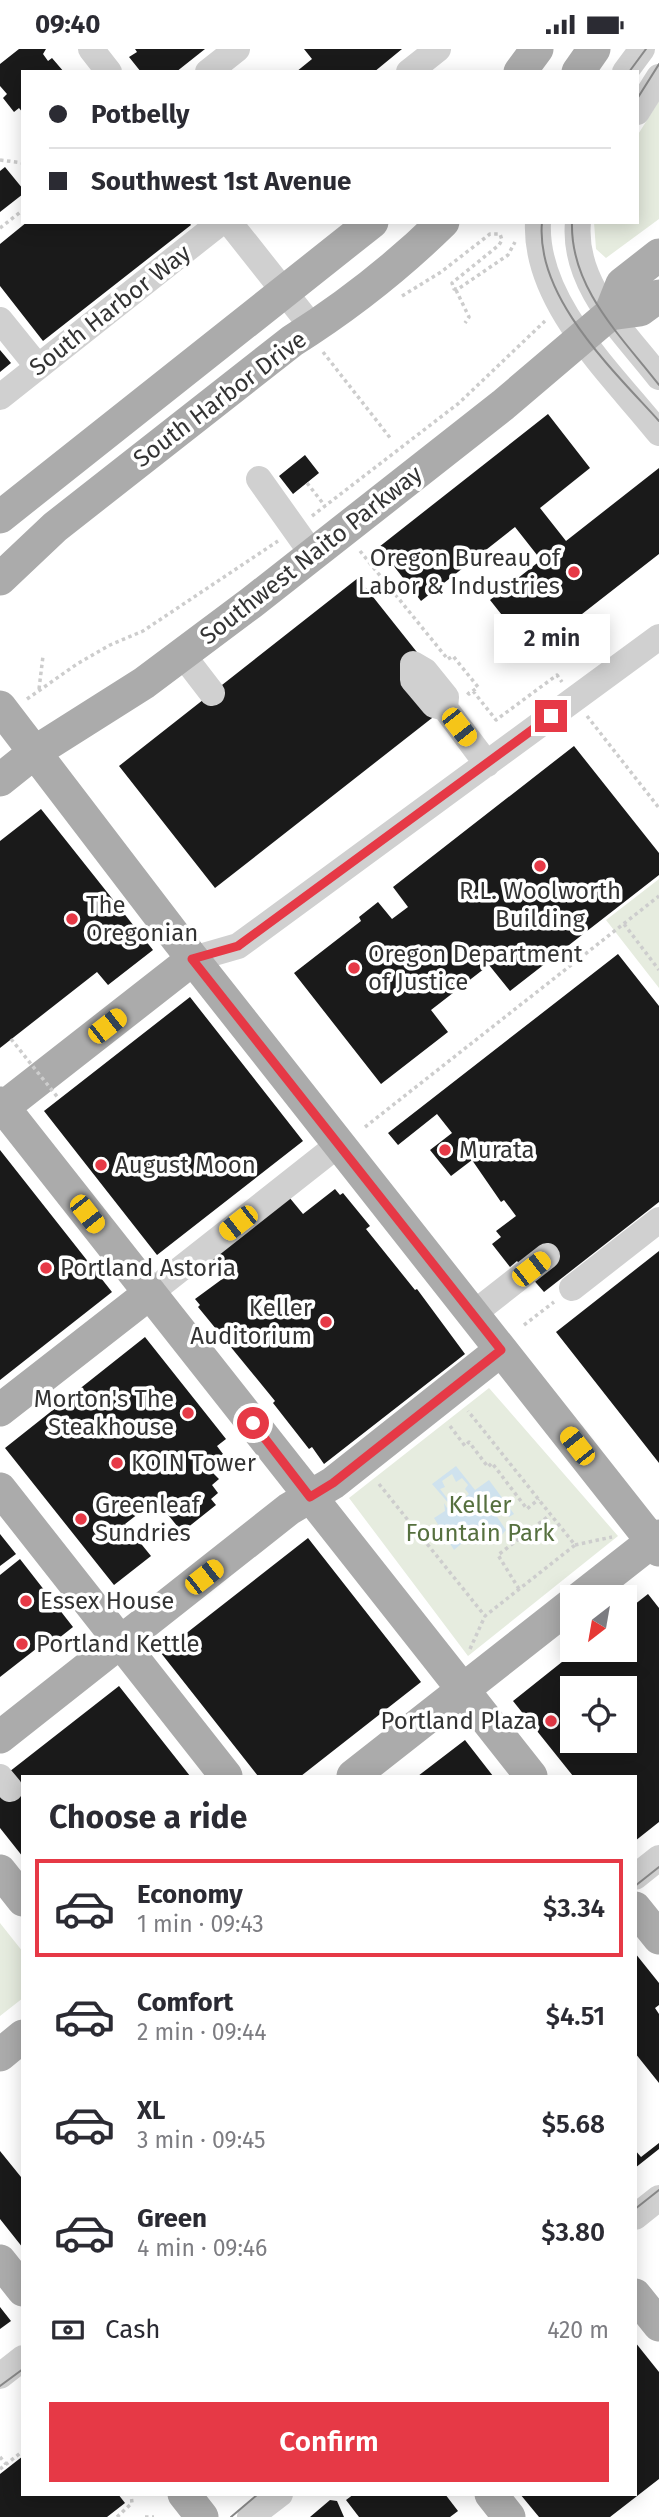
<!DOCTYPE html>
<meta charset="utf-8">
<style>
body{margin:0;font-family:"Fira Sans",sans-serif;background:#f2f2f3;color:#2b2b33;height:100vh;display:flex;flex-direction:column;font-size:26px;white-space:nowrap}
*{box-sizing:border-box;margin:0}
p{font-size:23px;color:#7c7c81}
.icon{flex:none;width:38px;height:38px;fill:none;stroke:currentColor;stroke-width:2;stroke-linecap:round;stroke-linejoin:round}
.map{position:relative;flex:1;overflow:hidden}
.drawer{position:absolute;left:21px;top:1726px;width:616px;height:721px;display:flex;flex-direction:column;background:#fff;border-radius:0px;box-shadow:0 4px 18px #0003}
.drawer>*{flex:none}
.hud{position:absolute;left:21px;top:21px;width:618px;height:154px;border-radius:0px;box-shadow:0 4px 18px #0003;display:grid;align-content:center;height:154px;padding:0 28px;background:#fff}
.needle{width:46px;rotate:211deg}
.fabs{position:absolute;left:560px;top:1536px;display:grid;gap:14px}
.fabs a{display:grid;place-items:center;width:77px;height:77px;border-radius:0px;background:#fff;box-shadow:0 4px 18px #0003;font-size:35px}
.end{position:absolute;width:32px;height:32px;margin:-16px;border:9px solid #e63946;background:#fff;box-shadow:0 0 0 4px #fff}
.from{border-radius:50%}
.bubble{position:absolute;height:49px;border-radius:0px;background:#fff;box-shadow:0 4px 18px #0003;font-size:23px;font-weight:600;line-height:49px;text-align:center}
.car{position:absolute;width:21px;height:42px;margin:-21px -10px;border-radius:9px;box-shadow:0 0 5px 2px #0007;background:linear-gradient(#f5c518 24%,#345 0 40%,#f5c518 0 76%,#345 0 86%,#f5c518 0)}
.hud b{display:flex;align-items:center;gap:24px;height:66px;font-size:26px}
.hud b+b{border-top:2px solid #e1e1e2}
.hud i{width:18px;height:18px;background:#2b2b33}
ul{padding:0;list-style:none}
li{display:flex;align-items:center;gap:21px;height:98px;margin:0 14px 10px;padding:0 14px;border:4px solid transparent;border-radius:0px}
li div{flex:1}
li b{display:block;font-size:26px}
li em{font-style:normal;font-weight:600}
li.on{border-color:#e63946}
li>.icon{width:63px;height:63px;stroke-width:1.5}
h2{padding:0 28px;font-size:32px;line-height:84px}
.pay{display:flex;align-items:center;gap:18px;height:77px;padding:0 28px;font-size:26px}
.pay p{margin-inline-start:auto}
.primary-button{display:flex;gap:14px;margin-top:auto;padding:14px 28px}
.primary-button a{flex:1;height:80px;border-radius:0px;background:#e63946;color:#fff;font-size:28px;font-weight:600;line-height:80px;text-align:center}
.status{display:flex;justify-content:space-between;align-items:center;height:49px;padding:0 35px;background:#fff;direction:ltr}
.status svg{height:19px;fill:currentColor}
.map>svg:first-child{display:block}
.green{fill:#e6ecdf}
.water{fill:#cfe2ee;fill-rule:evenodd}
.building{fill:#1a1a1a;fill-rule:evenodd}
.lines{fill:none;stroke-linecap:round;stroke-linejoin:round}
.path{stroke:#cdcdcd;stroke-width:3.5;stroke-dasharray:3.5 3.5;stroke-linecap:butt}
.minor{stroke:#d0d0d0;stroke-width:26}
.major{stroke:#ababab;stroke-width:33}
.tram{stroke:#888;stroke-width:2}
.path-bridge{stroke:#cdcdcd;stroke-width:3.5;stroke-dasharray:3.5 3.5;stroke-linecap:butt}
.route{stroke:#e63946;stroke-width:9}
.poi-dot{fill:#e63946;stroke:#fff;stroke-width:2.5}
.labels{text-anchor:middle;stroke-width:7;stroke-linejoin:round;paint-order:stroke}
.street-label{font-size:24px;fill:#333;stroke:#fff}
.poi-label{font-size:24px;fill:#333;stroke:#fff;text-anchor:start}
.park-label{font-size:24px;fill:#56703f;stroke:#fff}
</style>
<div class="status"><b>09:40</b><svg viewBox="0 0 49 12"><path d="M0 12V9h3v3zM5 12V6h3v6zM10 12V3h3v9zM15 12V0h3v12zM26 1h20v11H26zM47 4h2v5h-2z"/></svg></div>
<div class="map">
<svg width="659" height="2468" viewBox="0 0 659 2468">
<rect width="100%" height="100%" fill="#fff"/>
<path class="green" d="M 659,52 L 659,170 L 606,209 L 596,200 L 594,173 L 637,173 L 637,87 Z
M 659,830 L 659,939 L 606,871 Z
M 489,1339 L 618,1487 L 468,1607 L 349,1449 Z
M 0,1874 L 23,1903 L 23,1949 L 0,1967 Z"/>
<path class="water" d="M 456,1417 L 475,1441 L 489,1431 L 514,1465 L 509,1468 L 494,1447 L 487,1453 L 506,1481 L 501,1487 L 495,1479 L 482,1489 L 472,1476 L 462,1484 L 467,1490 L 454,1501 L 434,1469 L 445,1462 L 444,1454 L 447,1459 L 450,1456 L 432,1435 ZM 452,1425 L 456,1433 L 462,1429 L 468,1436 L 465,1440 L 469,1445 L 460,1453 L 457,1448 L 450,1453 L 440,1440 L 445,1438 L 442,1432 Z"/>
<path class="building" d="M 19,0 L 46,0 L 43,5 L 48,12 L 52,9 L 64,23 L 23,23 L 23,64 L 19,59 L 14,63 L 3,49 L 7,45 L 0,37 L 0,15 Z
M 135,0 L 205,0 L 176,23 L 141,23 L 129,8 L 137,3 Z
M 304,0 L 402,0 L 374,23 L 296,23 L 312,10 Z
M 5,118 L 23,140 L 23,145 L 0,163 L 0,122 Z
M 27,173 L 189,173 L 191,176 L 43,292 L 0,237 L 0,195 Z
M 0,301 L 11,314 L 0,323 Z
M 548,365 L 590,419 L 540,459 L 566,492 L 659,419 L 659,505 L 532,604 L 490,551 L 541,511 L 515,478 L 421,552 L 379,498 Z
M 305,406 L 319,424 L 293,445 L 279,427 Z
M 358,529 L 455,651 L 215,839 L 119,717 Z
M 574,697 L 659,804 L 659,826 L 510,942 L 489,916 L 431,961 L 448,983 L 381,1035 L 294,924 L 361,872 L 359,868 L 378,853 L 392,870 L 408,858 L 393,838 Z
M 41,760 L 153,901 L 108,936 L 97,923 L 0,999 L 0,792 Z
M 618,905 L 659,957 L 659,1153 L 544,1243 L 517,1212 L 510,1218 L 492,1195 L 501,1188 L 496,1182 L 516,1167 L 504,1151 L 501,1153 L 472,1111 L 451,1127 L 430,1101 L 452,1084 L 437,1065 L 398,1096 L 388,1084 Z
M 190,948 L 303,1092 L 157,1206 L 44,1062 Z
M 0,1101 L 112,1243 L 0,1331 Z
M 335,1140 L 340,1146 L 343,1144 L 370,1177 L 366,1180 L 415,1241 L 417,1240 L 465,1305 L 324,1415 L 312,1398 L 309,1400 L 273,1354 L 275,1352 L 198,1258 L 200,1256 L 195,1250 L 225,1228 L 212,1211 L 289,1148 L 303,1165 Z
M 659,1202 L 659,1414 L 556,1283 Z
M 145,1288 L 226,1390 L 217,1397 L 223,1405 L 215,1410 L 221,1418 L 213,1424 L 219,1430 L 212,1436 L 218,1444 L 211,1450 L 216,1456 L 182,1483 L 156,1451 L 125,1475 L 151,1507 L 114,1536 L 5,1399 Z
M 0,1485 L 16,1505 L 0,1517 Z
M 308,1489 L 421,1633 L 301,1727 L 258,1727 L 161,1604 Z
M 20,1510 L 73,1578 L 45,1600 L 41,1596 L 0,1628 L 0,1526 Z
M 648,1545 L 659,1559 L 659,1773 L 635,1792 L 635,1727 L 573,1727 L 513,1652 L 577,1601 L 625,1601 L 625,1563 ZM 572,1640 L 625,1640 L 625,1692 L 572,1692 Z
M 119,1637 L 190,1727 L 23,1727 L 23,1808 L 0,1779 L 0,1730 Z
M 465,1691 L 493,1727 L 418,1727 Z
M 635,1904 L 659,1934 L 659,1956 L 655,1959 L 659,1965 L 659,2034 L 635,2004 Z
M 659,2094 L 659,2100 L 635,2119 L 635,2101 L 641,2108 Z
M 0,2102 L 21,2128 L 23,2126 L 23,2199 L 0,2170 Z
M 0,2258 L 11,2272 L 0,2280 Z
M 635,2293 L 659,2323 L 659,2430 L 610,2468 L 539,2468 L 520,2445 L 635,2445 Z
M 23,2407 L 23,2445 L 118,2445 L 125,2454 L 107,2468 L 0,2468 L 0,2425 Z
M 354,2445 L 445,2445 L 458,2462 L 450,2468 L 359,2468 L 346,2451 Z
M 330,2451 L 337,2452 L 344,2468 L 310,2468 Z"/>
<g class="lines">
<path class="path" d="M 0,111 L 23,114
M 0,179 L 23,161
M 456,241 L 469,268 L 465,274
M 402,247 L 441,223 L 490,185 L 500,185 L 502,191 L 499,196 L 452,234 L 454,240 L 458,240 L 508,206 L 515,193
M 323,303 L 391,390
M 307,434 L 325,457
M 312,467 L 459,354 L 545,272
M 360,502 L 446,608
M 448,610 L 453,607 L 478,638 L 469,645 L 467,643
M 39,640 L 43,607
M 473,642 L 496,671 L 557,626 L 562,633
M 27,650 L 77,615 L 110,596 L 143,582 L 278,492
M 587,667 L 659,759
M 624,875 L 659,921
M 365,1078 L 659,847
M 524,1276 L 554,1253
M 450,1377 L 465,1397 L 469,1393 L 488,1418 L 492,1414 L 527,1460 L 539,1450
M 379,1435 L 485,1567 L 575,1496 L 468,1362
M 575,1496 L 612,1488
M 519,1540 L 498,1506 L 550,1466
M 470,1600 L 485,1567
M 0,2408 L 6,2415
M 0,2420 L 23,2402
M 117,2468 L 132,2454 L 131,2445
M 145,2468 L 154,2468"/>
<path class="minor" d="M 91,0 L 109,23
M 208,23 L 237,0
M 409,23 L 438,0
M 625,23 L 642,0
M 637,63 L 659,28
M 229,173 L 313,279
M 538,173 C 534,253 612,325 659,384
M 578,173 C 572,235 624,283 659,328
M 0,271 L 38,318
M 0,348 L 221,173
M 259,430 L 313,506
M 182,605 L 212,644
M 445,659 L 446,648 L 425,622 L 413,615 L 413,631 L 419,638 L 434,656 L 445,659 L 487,715
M 193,910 L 238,897 L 659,588
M 572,1239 L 659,1171
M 150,1244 L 339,1095
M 473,1265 L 547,1207
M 0,1728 L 10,1740
M 635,1828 L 659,1809
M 635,2168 L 659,2149
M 0,2327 L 23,2309
M 250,2468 L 280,2445"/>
<path class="major" d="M 520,23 L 537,0
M 578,23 L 594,0
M 610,265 L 640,261 L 659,247
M 0,468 L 372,173
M 0,530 L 55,478 L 292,292 C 346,258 397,218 443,173
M 0,658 L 178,891 L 659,1501
M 0,731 L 35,703 L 144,634 L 251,554 L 503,356 L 610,265 L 622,235 L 659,206
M 0,1054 L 531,1727
M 0,1061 L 193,910
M 0,1361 L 150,1244
M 0,1440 L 226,1727
M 580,1549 L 659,1487
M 0,1688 L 289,1460 L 333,1434 L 501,1301
M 353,1727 L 572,1555
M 0,1822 L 23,1851
M 635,1859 L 659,1889
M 0,2006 L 23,1987
M 0,2212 L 23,2241
M 635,2246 L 659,2276
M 184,2445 L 202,2468
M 491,2445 L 509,2468"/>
<path class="tram" d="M 629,23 L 646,0
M 637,50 L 659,15
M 542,173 C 535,248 613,321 659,372
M 572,173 C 570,239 621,287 659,336
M 635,1837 L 659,1818
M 635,2160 L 659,2141
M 0,2337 L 23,2320
M 231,2468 L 258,2445"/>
<path class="path-bridge" d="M 11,990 L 59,1050"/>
</g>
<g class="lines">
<path class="route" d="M 253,1374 L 310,1448 L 333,1434 L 501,1301 L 192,910 L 238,897 L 551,667"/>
</g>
<g class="poi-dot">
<circle cx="574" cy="523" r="7"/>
<circle cx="540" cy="817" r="7"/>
<circle cx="72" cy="870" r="7"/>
<circle cx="354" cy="919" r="7"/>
<circle cx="445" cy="1101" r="7"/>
<circle cx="101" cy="1116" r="7"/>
<circle cx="46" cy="1219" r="7"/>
<circle cx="326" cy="1273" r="7"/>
<circle cx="188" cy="1364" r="7"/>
<circle cx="117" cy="1414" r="7"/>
<circle cx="81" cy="1470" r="7"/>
<circle cx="26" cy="1552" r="7"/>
<circle cx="22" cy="1595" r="7"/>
<circle cx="551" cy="1672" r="7"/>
</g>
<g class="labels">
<g class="street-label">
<text transform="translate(110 261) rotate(-38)" y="8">South Harbor Way</text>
<text transform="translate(220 350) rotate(-37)" y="8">South Harbor Drive</text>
<text transform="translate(311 506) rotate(-38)" y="8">Southwest Naito Parkway</text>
</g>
<g class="poi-label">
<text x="560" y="517" text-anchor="end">Oregon Bureau of<tspan x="560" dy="28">Labor &amp; Industries</tspan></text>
<text x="540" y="850" text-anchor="middle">R.L. Woolworth<tspan x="540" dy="28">Building</tspan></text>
<text x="86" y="864">The<tspan x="86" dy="28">Oregonian</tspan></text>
<text x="368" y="913">Oregon Department<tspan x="368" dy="28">of Justice</tspan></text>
<text x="459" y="1109">Murata</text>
<text x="115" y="1124">August Moon</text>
<text x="60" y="1227">Portland Astoria</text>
<text x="312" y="1267" text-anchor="end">Keller<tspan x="312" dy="28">Auditorium</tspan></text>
<text x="174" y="1358" text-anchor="end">Morton's The<tspan x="174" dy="28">Steakhouse</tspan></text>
<text x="131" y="1422">KOIN Tower</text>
<text x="95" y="1464">Greenleaf<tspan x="95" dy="28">Sundries</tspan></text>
<text x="40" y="1560">Essex House</text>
<text x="36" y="1603">Portland Kettle</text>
<text x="537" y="1680" text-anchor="end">Portland Plaza</text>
</g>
<g class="park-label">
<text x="480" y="1464">Keller<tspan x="480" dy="28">Fountain Park</tspan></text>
</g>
</g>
</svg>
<div class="fabs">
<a><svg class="needle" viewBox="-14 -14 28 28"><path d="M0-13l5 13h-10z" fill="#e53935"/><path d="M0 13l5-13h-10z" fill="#7c7c81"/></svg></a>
<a><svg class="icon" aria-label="locate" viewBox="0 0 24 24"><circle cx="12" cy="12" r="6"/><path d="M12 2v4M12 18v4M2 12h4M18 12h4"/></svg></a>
</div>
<i class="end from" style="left:253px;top:1374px"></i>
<i class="end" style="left:551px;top:667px"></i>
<div class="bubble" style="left:494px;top:565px;width:116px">2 min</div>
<i class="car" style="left:459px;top:678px;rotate:142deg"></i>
<i class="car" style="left:107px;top:977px;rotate:52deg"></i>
<i class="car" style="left:87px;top:1165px;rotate:142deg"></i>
<i class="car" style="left:238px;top:1174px;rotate:232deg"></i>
<i class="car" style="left:531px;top:1220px;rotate:52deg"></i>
<i class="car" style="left:577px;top:1397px;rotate:322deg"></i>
<i class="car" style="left:204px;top:1528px;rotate:52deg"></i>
<div class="hud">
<b><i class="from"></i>Potbelly</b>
<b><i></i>Southwest 1st Avenue</b>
</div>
<section class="drawer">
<h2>Choose a ride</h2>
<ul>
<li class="on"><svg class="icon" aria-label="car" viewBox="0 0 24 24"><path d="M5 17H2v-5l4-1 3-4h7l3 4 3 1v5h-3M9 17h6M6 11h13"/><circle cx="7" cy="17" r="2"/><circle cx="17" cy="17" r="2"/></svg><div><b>Economy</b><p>1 min · 09:43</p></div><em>$3.34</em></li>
<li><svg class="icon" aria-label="car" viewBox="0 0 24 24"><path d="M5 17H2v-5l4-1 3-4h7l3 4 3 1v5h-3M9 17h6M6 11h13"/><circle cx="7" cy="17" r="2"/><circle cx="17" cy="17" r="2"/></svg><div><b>Comfort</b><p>2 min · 09:44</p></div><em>$4.51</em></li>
<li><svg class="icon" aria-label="car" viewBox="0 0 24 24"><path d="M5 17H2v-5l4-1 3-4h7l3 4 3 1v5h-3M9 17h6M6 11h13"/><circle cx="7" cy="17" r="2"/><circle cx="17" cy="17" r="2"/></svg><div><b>XL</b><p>3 min · 09:45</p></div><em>$5.68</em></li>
<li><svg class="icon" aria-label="car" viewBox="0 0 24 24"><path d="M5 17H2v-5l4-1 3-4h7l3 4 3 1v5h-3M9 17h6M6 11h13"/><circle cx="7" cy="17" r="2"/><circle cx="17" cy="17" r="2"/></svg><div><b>Green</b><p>4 min · 09:46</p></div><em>$3.80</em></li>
</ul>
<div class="pay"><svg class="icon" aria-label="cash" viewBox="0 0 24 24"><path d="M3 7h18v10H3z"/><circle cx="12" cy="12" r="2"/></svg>Cash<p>420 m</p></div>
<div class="primary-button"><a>Confirm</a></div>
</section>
</div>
